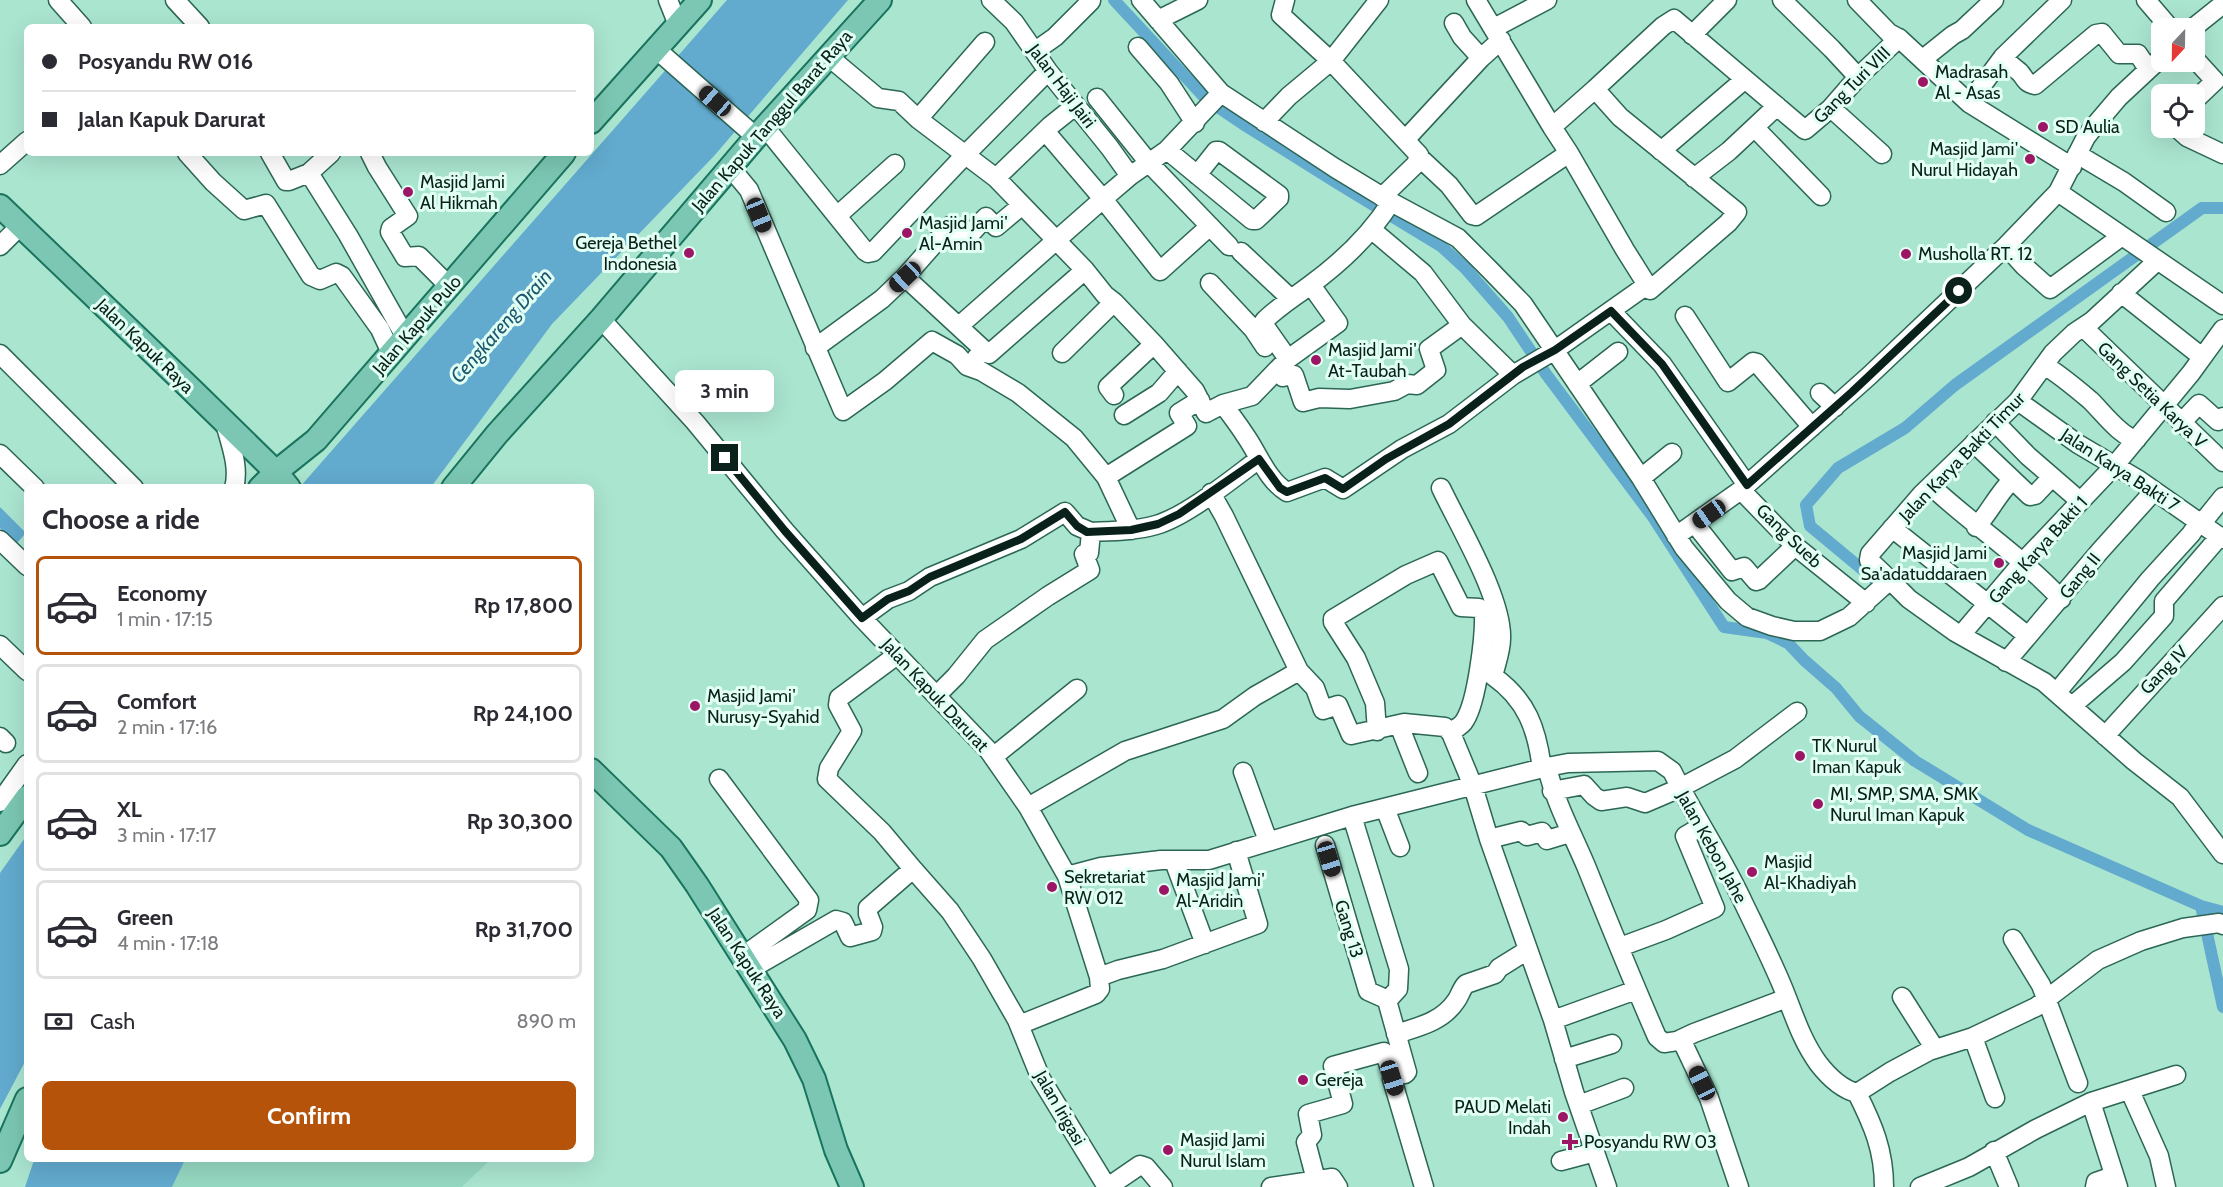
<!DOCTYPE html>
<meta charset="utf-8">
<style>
body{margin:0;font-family:Cabin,sans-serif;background:#f2f2f3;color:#2b2b33;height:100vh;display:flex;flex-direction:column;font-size:22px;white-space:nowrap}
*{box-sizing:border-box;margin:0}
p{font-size:20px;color:#7c7c81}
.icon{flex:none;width:33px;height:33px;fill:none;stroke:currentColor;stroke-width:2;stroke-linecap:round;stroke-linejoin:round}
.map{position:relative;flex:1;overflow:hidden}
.drawer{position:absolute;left:24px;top:484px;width:570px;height:678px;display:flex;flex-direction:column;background:#fff;border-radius:9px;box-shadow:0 6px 24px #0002}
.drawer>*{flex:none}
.guide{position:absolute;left:24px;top:24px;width:570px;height:132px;border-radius:9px;box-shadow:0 6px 24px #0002;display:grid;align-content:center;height:132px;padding:0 18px;background:#fff}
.needle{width:39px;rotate:202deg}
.tools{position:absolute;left:2151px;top:18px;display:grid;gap:12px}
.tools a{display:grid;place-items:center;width:54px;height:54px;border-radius:9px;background:#fff;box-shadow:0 6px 24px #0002;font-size:30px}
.end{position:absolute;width:27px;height:27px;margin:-14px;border:8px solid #09211a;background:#fff;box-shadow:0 0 0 3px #fff}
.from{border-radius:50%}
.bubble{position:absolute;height:42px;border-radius:9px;background:#fff;box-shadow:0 6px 24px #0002;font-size:20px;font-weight:700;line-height:42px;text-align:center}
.car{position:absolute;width:18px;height:36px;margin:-18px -9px;border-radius:8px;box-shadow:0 0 4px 2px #0007;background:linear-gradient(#222 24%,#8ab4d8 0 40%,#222 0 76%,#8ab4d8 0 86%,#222 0)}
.guide b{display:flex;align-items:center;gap:21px;height:57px;font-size:22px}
.guide b+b{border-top:2px solid #e1e1e2}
.guide i{width:15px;height:15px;background:#2b2b33}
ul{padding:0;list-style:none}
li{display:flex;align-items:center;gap:18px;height:99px;margin:0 12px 9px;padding:0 6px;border:3px solid #e1e1e2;border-radius:9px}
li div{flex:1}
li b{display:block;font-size:22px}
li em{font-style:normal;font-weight:700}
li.active{border-color:#b45309}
li>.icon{width:54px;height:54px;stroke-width:1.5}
h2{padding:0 18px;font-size:27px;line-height:72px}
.pay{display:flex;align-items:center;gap:15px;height:66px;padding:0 18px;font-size:22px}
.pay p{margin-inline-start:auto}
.action{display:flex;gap:12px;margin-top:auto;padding:12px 18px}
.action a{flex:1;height:69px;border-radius:9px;background:#b45309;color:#fff;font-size:24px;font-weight:700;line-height:69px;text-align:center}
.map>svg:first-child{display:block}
.built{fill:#95d8c2}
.water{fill:#62aace}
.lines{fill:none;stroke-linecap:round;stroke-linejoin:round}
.canal{stroke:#62aace;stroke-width:12}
.minor-casing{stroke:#2c6655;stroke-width:21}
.major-casing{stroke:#1a745d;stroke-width:26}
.minor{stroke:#fff;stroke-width:18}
.major{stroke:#7bc7b3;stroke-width:22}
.route{stroke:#09211a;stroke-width:8}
.poi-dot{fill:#9d1666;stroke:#e2fff4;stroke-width:2}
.labels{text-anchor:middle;stroke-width:6;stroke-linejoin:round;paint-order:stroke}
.poi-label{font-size:18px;fill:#09211a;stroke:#e2fff4;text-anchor:start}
.street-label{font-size:18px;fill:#09211a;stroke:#e2fff4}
.water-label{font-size:20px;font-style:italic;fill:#1d566f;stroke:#e2fff4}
</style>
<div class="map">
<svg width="2223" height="1187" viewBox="0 0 2223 1187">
<rect width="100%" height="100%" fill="#aae5d0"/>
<path class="built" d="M 185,1160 L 490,1160 L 462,1187 L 172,1187 Z"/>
<path class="water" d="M 727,0 L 848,0 L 714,156 L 552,324 L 431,487 L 299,488 Z
M 0,507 L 26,533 L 16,544 L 0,528 Z
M 27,835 L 27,1058 L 0,1109 L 0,873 Z
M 34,1160 L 179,1160 L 184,1162 L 172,1187 L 25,1187 Z"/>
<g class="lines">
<path class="canal" d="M 1114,0 L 1206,99 L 1246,126 L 1337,183 L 1441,246 L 1465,268 L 1508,317 L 1546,374 L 1653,517 L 1724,627 L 1767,633 L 1788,643 L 1804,660 L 1836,688 L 1859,716 L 1915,761 L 2028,830 L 2201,906 L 2223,1007
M 1887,590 L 1810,526 L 1806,505 L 1838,468 L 1905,428 L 1955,385 L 2202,208 L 2223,208
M 2201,906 L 2223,912"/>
<defs>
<path id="minor" d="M 58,0 L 82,27
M 175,0 L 200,27
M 668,0 L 678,25
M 991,0 L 1014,22 L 1048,71 L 1110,148 L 1130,176
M 1141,0 L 1221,93 L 1335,168 L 1391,202 L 1458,238 L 1490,270 L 1523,304 L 1641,478 L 1684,548 L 1728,601 L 1747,617 L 1772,626 L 1794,631 L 1820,631 L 1849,617 L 1890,580 L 1909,599 L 1955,632 L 2044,682 L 2134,761 L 2180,797 L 2223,854
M 1285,0 L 1281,15 L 1331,61 L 1379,0
M 1476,0 L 1552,127
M 1782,0 L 1832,49 L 1858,77
M 1857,0 L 1889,33 L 1900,39 L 1969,103 L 2072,167
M 2146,0 L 2170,28
M 1158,20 L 1198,0
M 1454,23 L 1462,37 L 1481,58
M 1494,28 L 1547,0
M 2193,28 L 2223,4
M 1692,35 L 1727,0
M 1138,47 L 1169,83 L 1195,123
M 656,49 L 756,137
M 1035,51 L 1055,37 L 1091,1
M 829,57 L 878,98 L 899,101 L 918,119 L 996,178 L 1085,270 L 1105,295 L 1114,302 L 1154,344 L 1195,391 L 1206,413 L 1223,404 C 1230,414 1238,424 1245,435 C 1258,453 1267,480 1287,492 L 1325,478 L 1343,489 L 1402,449 L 1449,424 L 1513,375
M 2003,57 C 2008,63 2011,65 2017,70 C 2025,75 2022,82 2035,85 L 2096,34 L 2102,33 L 2119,54 L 2138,54 L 2148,69
M 2194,58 L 2215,81 L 2194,101
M 1923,59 L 1953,35 L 1962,30 L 1994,0
M 1595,89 L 1620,117 L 1737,212 L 1728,223 L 1650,290
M 1097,98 L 1149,163 L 1229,246
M 1969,103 L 2003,57 L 2062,0
M 1831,108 L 1882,154
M 918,119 L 985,42
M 1264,122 L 1289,96 L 1331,61 L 1419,155 L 1416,164 L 1382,197
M 765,127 L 865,251 L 868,253 L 873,252 L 966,154 L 1048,71
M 1755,128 L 1821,196
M 2177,128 L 2187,137 L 2223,154
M 1045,131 L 1103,199 L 1160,271 L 1210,226
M 1405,140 L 1481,58 L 1501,40
M 1167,150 L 1252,220 L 1256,220 L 1279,198 L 1279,195 L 1219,151 L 1216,151 L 1197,175
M 1661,151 L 1744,80
M 187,153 L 213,182 L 244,210 L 266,204 L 311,276 L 320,280 L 336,273 L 342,276 L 380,329 L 392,355
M 270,153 L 286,181 L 289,181 L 309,173 L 348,235 L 406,338
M 370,153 L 377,167 L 408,216 L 391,228 L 390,232 L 405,257 L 419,256 L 450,287
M 2077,154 L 2124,182 L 2166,212
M 1419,157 L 1449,185 L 1472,215 L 1476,216 L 1569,153 L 1552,127 L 1595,89 L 1663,26 L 1674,19 L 1805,130 L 1831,108 L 1858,77 L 1899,38
M 0,165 L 27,141
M 730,167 L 749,190 L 843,411 L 885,381 L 932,341 L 957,355 L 967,366 L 981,371 L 1018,393 L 1074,438 L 1106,477 L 1131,530
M 309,173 L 331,153
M 996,178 L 1050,126 L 1075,106
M 1694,178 L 1729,151 L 1777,106
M 2058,192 L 2223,305
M 837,216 L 895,164
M 1371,229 L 1423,273 L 1462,325
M 0,246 L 20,226
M 2006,246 L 2024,266 L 2050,289 L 2122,236
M 1241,252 L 1290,298
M 905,277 L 984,350 L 976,358
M 1210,283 L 1253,329 L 1265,347
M 2121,293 L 2202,357
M 1611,311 L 1662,364 L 1747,485
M 1685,316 L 1728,382 L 1753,362 L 1757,363 L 1812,427
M 601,319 L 695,422 L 785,531 L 862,618 L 989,751 L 1028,807 L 1067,876 L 1099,977 L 1100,989 L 1096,994 L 1019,1025
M 959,326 L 1103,199 L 1130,176 L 1167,150 L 1221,93
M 2083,327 L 2223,462
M 815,348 L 882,299 L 905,277 L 950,226 L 966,239 L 986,217 L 996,227 L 1021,206
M 984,350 L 989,354 L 1085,270
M 1062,353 L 1114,302
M 0,354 L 134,488
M 1288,359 L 1264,325 L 1264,321 C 1278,307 1293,298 1309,286 C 1339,264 1371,234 1391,202
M 2044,365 C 2059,374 2077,389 2090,400 C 2101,410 2122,439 2137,439
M 1279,368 L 1288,359 L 1338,323 L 1311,285
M 1577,384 L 1618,352
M 1820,393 L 1835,407
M 1114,395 L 1108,387 L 1154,344
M 2018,401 L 2078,444 L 2139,480 L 2223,539
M 1223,404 L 1252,396 L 1278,369 L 1283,377 L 1294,375 L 1303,402 L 1319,398 L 1350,399 L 1394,391 L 1407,384 L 1417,385 L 1436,370 L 1429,349 L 1462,325 L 1513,375 L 1555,350 L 1647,285 L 1625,250 L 1569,153
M 1124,415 L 1159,393 L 1178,371
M 1995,422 L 2028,456 L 2080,501
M 225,423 C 230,443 240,467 234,488
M 2181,423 L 2199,404 L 2218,421 L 2223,417
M 1974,443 L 2030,496 L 2035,495 L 2052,477
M 0,454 L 35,488
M 1106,477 L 1187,426 L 1179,413 L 1200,400
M 1641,478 L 1672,453
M 1931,486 C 1973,525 2022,557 2061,599
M 1441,488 C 1459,526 1503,599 1501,639 C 1501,651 1496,664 1493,676 C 1527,700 1537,729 1542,769
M 1741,490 L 1795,546 L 1866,603
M 1211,493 L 1224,516 L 1299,671 L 1315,688 L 1323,710 L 1338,705 L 1351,735 L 1404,723 L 1445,727 L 1451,733 L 1473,786 L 1489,839 L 1553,1020 L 1574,1092 L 1607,1187
M 2202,523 L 2223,497
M 1695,524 L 1732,571 L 1744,567 L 1756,581 L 1759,580 L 1795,546
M 1976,527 C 1990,512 1997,495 2012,480
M 1892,528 L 2028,636
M 1676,536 L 1741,490 L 1869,376 L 2006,246 L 2058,192 L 2086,137 L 2096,124 L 2119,97 L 2162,57
M 0,540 L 27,566
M 1890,580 L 1869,560 L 1870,554 L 1922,494 L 2018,401 L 2053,353 L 2074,333 L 2092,321 L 2157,261
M 862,618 L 888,599 L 909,591 L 930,577 L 1021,539 L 1065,512 L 1077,526 L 1091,532
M 1961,635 L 2022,563 L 2115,465 L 2191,373 L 2223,329
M 0,645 L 27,671
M 897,655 L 839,698 L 838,705 L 852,731 L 829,768 L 827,779 L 882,832 L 913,869
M 2006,662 L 2100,551 L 2154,491
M 2057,692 L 2150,579 L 2191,534 L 2199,522
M 937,695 L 956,676 L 985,640 L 1048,596 L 1090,570 L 1084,554 L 1089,553 L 1091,532 C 1113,531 1135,531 1156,525 C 1187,516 1232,479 1259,459
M 2072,706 L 2123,662 L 2164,616 L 2164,601 L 2220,536
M 1399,725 L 1418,773
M 1377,731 L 1375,703 L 1356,658 L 1333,622 L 1333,619 L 1406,575 L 1438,561 L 1461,607 L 1479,608 L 1484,612 C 1485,636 1477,701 1465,720 C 1462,726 1455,729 1450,732
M 2105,736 L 2223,606
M 0,737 L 6,743
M 993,757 L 1077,689
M 1547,767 C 1555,802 1572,833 1586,866 C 1609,923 1632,980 1657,1037 L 1664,1043 L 1677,1041 L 1694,1033 L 1787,998
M 1243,772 L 1268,841
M 719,779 L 809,900 L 807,910 L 743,956
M 1552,791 L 1584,785 L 1594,796 L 1601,801 L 1627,797 L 1645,803 L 1680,788 L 1735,759 L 1797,712
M 0,802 L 27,764
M 1028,807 L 1125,751 L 1223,719 L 1255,696 L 1299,671
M 1385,808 L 1400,847
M 1352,816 L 1399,969 L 1398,989 L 1388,1000 L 1388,1004 L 1407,1072 L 1405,1074 L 1394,1075 L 1392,1079 L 1424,1187
M 1489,839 L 1521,831 L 1527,836 L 1542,832 L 1547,840 L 1570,833
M 1325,845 L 1368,991 L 1388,1000
M 1174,861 L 1205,944
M 1067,876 L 1101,867 L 1161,860 L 1209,860 L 1352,816 L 1547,767 L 1568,763 L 1658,761 L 1672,771 C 1694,816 1723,858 1744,904 C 1757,931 1770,957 1781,983 C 1793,1011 1800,1038 1818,1063 C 1828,1076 1841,1089 1857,1093 C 1873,1125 1884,1150 1884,1187
M 2013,939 L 2041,985 L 2078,1083
M 1620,947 L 1666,930 L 1715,908 L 1685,836 L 1702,826
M 751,969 L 836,920 L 843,922 L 850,937 L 872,931 L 873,927 L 868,914 L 868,908 L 913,869 L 950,911 L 982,959 L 1017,1020 L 1041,1079 L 1107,1187
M 1099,977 L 1118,970 L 1163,959 L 1258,924 L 1236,851
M 1902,997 L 1935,1049
M 1553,1020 L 1636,990
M 1396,1034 C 1418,1027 1442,1022 1456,1001 C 1460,996 1461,989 1466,984 L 1495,974 L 1499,968 L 1528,950
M 1973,1037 L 1995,1098
M 1681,1039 L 1709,1098 L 1739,1187
M 1564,1059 L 1612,1044
M 2130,1091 L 2159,1156 L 2166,1187
M 1857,1093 L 1890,1072 L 1929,1051 L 1973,1037 L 2036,1007 L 2098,960 L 2141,941 L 2183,928 L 2219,923 L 2223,925
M 2091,1102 L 2118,1187
M 1579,1105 L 1624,1088
M 1994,1151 L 2009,1187
M 1561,1161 L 1595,1152
M 1316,1180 L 1306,1142 L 1312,1135 L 1308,1114 L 1343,1104 L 1333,1066 L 1384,1052 L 1393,1076
M 1108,1187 L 1140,1165 L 1146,1167 L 1163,1187
M 1271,1187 L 1332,1178 L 1338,1187
M 1920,1187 L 1969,1167 L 2036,1129 L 2091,1102 L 2176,1075
M 2095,1187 L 2096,1182 L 2113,1176"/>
<path id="major" d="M 591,122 L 700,0
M 0,206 L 192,390 L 276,472 L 289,488
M 260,488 L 276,472 L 316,440 L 564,153
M 453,488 L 497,434 L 601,319 L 756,137 L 880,0
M 591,770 L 671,848 L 697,885 L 795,1040 L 814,1079 L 836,1150 L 852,1187
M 0,834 L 27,797
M 0,1161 L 27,1099"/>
</defs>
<use href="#minor" class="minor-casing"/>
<use href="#major" class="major-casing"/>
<use href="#minor" class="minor"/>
<use href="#major" class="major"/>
</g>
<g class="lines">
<path class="route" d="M 725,458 L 785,531 L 862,618 L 888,599 L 909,591 L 930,577 L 1021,539 L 1065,512 L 1077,526 L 1087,532 L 1131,530 L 1158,524 L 1179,514 L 1259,459 L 1280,488 L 1287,492 L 1325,478 L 1343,489 L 1386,459 L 1449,424 L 1523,367 L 1555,350 L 1611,311 L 1662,364 L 1747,485 L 1852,392 L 1959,291"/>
</g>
<g class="poi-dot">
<circle cx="1923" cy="82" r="6"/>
<circle cx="2043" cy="127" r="6"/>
<circle cx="2030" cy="159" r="6"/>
<circle cx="408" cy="192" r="6"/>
<circle cx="907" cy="233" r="6"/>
<circle cx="689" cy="253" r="6"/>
<circle cx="1906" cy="254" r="6"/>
<circle cx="1316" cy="360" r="6"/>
<circle cx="1999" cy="563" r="6"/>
<circle cx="695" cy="706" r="6"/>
<circle cx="1800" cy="756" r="6"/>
<circle cx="1818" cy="804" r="6"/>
<circle cx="1752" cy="872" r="6"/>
<circle cx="1052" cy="887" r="6"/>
<circle cx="1164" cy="890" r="6"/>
<circle cx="1303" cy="1080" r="6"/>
<circle cx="1563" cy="1117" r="6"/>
<path d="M1567 1133h6v6h6v6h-6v6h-6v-6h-6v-6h6z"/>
<circle cx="1168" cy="1150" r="6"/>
</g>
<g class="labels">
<g class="poi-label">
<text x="1935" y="78">Madrasah<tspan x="1935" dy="21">Al - Asas</tspan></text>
<text x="2055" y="133">SD Aulia</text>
<text x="2018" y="155" text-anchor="end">Masjid Jami'<tspan x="2018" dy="21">Nurul Hidayah</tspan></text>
<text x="420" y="188">Masjid Jami<tspan x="420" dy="21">Al Hikmah</tspan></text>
<text x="919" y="229">Masjid Jami'<tspan x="919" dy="21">Al-Amin</tspan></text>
<text x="677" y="249" text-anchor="end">Gereja Bethel<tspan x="677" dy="21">Indonesia</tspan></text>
<text x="1918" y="260">Musholla RT. 12</text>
<text x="1328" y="356">Masjid Jami'<tspan x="1328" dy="21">At-Taubah</tspan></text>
<text x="1987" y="559" text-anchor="end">Masjid Jami<tspan x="1987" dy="21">Sa'adatuddaraen</tspan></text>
<text x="707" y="702">Masjid Jami'<tspan x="707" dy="21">Nurusy-Syahid</tspan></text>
<text x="1812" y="752">TK Nurul<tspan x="1812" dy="21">Iman Kapuk</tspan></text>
<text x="1830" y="800">MI, SMP, SMA, SMK<tspan x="1830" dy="21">Nurul Iman Kapuk</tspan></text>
<text x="1764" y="868">Masjid<tspan x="1764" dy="21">Al-Khadiyah</tspan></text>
<text x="1064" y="883">Sekretariat<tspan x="1064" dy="21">RW 012</tspan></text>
<text x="1176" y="886">Masjid Jami'<tspan x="1176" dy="21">Al-Aridin</tspan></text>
<text x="1315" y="1086">Gereja</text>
<text x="1551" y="1113" text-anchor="end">PAUD Melati<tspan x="1551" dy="21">Indah</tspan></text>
<text x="1180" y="1146">Masjid Jami<tspan x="1180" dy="21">Nurul Islam</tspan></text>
<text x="1584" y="1148">Posyandu RW 03</text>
</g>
<g class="street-label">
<text transform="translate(1852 85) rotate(-45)" y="6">Gang Turi VIII</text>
<text transform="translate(1062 86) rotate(53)" y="6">Jalan Haji Jairi</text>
<text transform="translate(772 121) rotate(-49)" y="6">Jalan Kapuk Tanggul Barat Raya</text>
<text transform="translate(417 325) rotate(-49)" y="6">Jalan Kapuk Pulo</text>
<text transform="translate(145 346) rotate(44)" y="6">Jalan Kapuk Raya</text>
<text transform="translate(2152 395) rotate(44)" y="6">Gang Setia Karya V</text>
<text transform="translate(1962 457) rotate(-46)" y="6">Jalan Karya Bakti Timur</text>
<text transform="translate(2120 470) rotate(33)" y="6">Jalan Karya Bakti 7</text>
<text transform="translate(1789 536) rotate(44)" y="6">Gang Sueb</text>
<text transform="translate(2038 550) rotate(-48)" y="6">Gang Karya Bakti 1</text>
<text transform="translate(2080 576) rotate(-51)" y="6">Gang II</text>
<text transform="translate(2164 670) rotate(-46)" y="6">Gang IV</text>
<text transform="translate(935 695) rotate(47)" y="6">Jalan Kapuk Darurat</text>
<text transform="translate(1712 847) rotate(61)" y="6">Jalan Kebon Jahe</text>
<text transform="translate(1349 929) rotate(73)" y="6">Gang 13</text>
<text transform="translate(747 963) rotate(57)" y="6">Jalan Kapuk Raya</text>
<text transform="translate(1060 1108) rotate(60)" y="6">Jalan Irigasi</text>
</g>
<g class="water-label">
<text transform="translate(501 326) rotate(-49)" y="7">Cengkareng Drain</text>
</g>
</g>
</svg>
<div class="tools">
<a><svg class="needle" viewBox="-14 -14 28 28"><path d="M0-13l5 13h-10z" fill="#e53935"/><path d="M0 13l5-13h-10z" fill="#7c7c81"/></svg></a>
<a><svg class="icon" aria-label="locate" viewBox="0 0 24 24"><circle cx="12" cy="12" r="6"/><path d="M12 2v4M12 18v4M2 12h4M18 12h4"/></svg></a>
</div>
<i class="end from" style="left:1959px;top:291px"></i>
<i class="end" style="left:725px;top:458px"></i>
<div class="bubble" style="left:675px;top:370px;width:99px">3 min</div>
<i class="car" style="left:715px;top:101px;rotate:311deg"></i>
<i class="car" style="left:759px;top:215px;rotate:158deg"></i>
<i class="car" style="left:905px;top:277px;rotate:227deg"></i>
<i class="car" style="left:1709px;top:514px;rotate:235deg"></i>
<i class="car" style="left:1329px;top:859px;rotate:163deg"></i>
<i class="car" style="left:1392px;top:1078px;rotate:163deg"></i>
<i class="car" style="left:1702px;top:1083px;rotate:334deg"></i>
<div class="guide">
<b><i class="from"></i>Posyandu RW 016</b>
<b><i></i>Jalan Kapuk Darurat</b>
</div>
<section class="drawer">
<h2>Choose a ride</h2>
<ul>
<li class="active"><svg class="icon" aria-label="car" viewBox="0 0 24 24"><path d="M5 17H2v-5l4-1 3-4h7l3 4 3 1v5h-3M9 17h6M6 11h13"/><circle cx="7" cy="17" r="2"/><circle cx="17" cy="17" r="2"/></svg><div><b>Economy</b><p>1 min · 17:15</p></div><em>Rp 17,800</em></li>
<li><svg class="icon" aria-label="car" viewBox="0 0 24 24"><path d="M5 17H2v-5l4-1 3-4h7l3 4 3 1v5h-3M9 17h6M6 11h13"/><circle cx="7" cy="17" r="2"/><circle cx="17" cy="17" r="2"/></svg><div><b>Comfort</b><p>2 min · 17:16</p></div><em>Rp 24,100</em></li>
<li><svg class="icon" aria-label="car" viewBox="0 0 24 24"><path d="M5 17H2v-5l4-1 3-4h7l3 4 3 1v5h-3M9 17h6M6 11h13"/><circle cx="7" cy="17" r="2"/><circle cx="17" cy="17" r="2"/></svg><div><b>XL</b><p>3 min · 17:17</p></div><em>Rp 30,300</em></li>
<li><svg class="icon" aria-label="car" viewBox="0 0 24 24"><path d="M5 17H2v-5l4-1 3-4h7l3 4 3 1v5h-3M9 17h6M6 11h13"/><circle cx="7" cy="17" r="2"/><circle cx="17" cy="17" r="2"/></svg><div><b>Green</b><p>4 min · 17:18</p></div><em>Rp 31,700</em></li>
</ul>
<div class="pay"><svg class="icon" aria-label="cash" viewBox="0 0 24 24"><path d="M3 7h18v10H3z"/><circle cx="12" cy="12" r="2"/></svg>Cash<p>890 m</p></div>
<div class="action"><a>Confirm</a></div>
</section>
</div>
